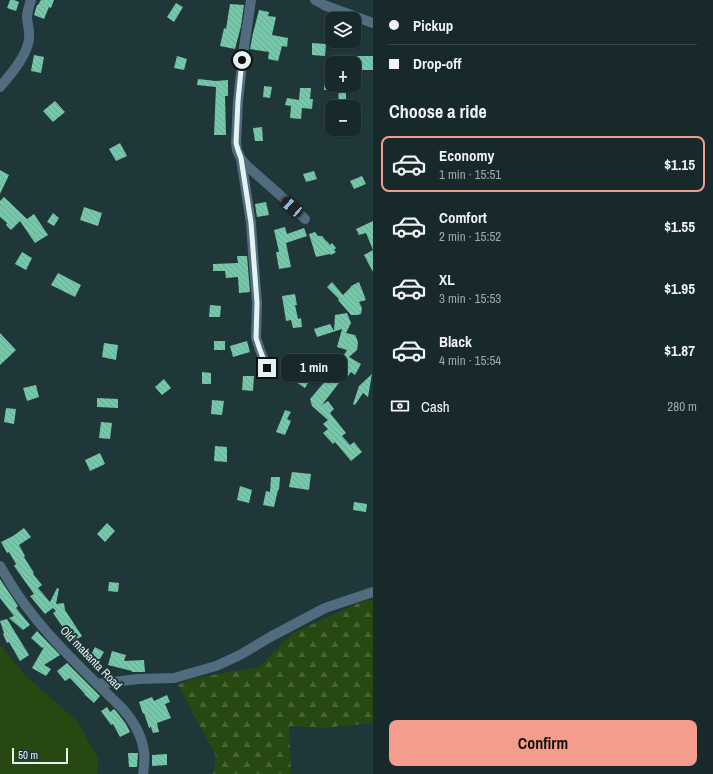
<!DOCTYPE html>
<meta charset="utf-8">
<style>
body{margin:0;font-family:"Archivo Narrow",sans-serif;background:#213133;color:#f1f3f6;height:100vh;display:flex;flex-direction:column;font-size:15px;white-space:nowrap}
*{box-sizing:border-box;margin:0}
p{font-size:13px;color:#9fa6a9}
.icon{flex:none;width:22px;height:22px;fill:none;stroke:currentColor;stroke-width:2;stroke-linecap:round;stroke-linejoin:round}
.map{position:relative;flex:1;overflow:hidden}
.details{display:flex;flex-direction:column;background:#18292b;width:340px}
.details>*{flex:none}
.guide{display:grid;align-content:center;height:88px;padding:0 16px;background:#18292b}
.buttons{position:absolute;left:325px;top:12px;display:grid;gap:8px}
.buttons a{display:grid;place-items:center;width:36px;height:36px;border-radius:8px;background:#18292b;box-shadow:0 1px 3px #0004,0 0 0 1px #364547;font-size:20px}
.scale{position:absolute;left:12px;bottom:10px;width:56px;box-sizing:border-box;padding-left:4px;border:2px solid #e4f2f3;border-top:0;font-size:11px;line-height:14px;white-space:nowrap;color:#e4f2f3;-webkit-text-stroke:3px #203739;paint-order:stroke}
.end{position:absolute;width:18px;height:18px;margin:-9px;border:5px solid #e4f2f3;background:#111;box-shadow:0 0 0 2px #111}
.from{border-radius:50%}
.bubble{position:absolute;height:28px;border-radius:8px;background:#18292b;box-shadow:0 1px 3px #0004,0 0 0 1px #364547;font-size:13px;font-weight:700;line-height:28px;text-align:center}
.car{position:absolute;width:12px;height:24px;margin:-12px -6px;border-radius:5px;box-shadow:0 0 3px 1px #0007;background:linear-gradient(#222 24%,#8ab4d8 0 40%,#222 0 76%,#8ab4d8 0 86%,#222 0)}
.guide b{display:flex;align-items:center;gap:14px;height:38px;font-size:15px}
.guide b+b{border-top:1px solid #364547}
.guide i{width:10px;height:10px;background:#f1f3f6}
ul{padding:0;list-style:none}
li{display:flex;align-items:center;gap:12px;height:56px;margin:0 8px 6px;padding:0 8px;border:2px solid transparent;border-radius:8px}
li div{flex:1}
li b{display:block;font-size:15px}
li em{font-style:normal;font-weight:700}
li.current{border-color:#f49d8c}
li>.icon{width:36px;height:36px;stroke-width:1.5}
h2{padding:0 16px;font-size:18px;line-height:48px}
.pay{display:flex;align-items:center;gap:10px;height:44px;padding:0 16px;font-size:15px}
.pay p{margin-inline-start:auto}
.cta{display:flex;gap:8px;margin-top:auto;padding:8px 16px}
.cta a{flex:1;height:46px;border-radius:8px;background:#f49d8c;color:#111;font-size:16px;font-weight:700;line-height:46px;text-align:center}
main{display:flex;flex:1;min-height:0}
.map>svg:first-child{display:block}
.forest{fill:url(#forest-firs)}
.park{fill:#284811}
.building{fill:url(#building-back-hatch)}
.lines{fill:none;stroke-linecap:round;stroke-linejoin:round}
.minor{stroke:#516c7e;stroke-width:10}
.route{stroke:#e4f2f3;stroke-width:5}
.labels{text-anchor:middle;stroke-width:4;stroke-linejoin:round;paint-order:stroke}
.street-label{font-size:12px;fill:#e4f2f3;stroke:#203739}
</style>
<main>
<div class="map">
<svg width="373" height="774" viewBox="0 0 373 774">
<defs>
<pattern id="forest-firs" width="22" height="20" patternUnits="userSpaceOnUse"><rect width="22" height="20" fill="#284811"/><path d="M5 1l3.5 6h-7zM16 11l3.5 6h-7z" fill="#476334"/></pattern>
<pattern id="building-back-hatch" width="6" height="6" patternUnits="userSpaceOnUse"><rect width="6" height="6" fill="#74c9ab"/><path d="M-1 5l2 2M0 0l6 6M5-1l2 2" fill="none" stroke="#68a992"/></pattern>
</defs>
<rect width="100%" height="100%" fill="#203739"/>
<path class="forest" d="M 373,600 L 373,723 L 323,728 L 289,726 L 291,774 L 213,774 L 216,756 L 178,685 L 191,679 L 259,667 L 293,633 L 363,601 Z"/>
<path class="park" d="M 0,645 L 26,676 L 77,721 L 98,758 L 97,774 L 0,774 Z"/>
<path class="building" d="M 10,0 L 14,0 L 19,2 L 16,11 L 7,8 Z
M 41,0 L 54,0 L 51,8 L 49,7 L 44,19 L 34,15 L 37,5 L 38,5 Z
M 176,3 L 183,7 L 174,22 L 167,17 Z
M 230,4 L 244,5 L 241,26 L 235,49 L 220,46 L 224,28 L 226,29 Z
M 259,10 L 269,12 L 268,16 L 276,17 L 272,35 L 288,38 L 287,47 L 282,46 L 278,61 L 268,59 L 269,52 L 250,49 L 253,33 Z
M 312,43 L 326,44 L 325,56 L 312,55 Z
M 34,55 L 44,57 L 41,73 L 31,71 Z
M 177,56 L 187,59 L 184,70 L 174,68 Z
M 352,56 L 373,56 L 373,70 L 354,70 L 354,63 L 352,63 Z
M 198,79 L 216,81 L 228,80 L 228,96 L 225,96 L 226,135 L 214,135 L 216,87 L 197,85 Z
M 324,79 L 332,79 L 332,90 L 324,90 Z
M 338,85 L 346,85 L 346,106 L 339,106 Z
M 264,86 L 272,87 L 270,98 L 263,97 Z
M 300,88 L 311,88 L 310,99 L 313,99 L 312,109 L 302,108 L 301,119 L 290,118 L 291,106 L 285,105 L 287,98 L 299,100 Z
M 55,101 L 65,112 L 53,122 L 43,111 Z
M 262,127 L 263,141 L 255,141 L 253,128 Z
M 120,143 L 127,156 L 116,161 L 109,149 Z
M 0,170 L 9,175 L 0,194 Z
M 314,171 L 317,179 L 306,182 L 303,174 Z
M 362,176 L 366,184 L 354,189 L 350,181 Z
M 4,197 L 27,219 L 34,214 L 48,235 L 35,243 L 20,221 L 11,230 L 6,225 L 7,223 L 0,217 L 0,201 Z
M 266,202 L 269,215 L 257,217 L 255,204 Z
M 84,207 L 102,213 L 98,226 L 80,220 Z
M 53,213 L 59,218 L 54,226 L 47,222 Z
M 373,221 L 373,250 L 366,233 L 359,235 L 356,229 Z
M 285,227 L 287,234 L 304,228 L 307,236 L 286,243 L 291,267 L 279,269 L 276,252 L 279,252 L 274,230 Z
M 315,232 L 318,236 L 322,236 L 327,242 L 327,241 L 330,245 L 332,243 L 336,248 L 334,250 L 336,252 L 331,255 L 330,254 L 316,257 L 309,234 Z
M 373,250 L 373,272 L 364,255 Z
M 22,252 L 32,258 L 26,270 L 15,264 Z
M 237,256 L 247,256 L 250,292 L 239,293 L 238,277 L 226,278 L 225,271 L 213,271 L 213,264 L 238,263 Z
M 58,273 L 81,285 L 75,297 L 51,285 Z
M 332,282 L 343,295 L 351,287 L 351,286 L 359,282 L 366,300 L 359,302 L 362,308 L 361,314 L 357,315 L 351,315 L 338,300 L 339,299 L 327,287 Z
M 295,294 L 297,305 L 295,305 L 298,319 L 301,318 L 302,327 L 293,328 L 291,320 L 286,321 L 282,296 Z
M 210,305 L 221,306 L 220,317 L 209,317 Z
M 347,313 L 351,323 L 346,333 L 355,335 L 357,339 L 358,343 L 357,350 L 349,357 L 361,364 L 355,375 L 351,372 L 348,376 L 345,375 L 322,405 L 328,401 L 334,409 L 330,413 L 346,433 L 342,436 L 350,445 L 354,442 L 362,452 L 351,461 L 335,442 L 333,444 L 323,433 L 328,429 L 323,424 L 328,420 L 312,406 L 310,399 L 333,372 L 334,372 L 347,350 L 337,347 L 342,329 L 317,337 L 314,329 L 330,324 L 334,331 L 335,315 Z
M 0,333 L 16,350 L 0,365 Z
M 214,341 L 225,341 L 225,350 L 214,350 Z
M 247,341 L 250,352 L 233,357 L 230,346 Z
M 104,343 L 118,345 L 116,360 L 102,357 Z
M 297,369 L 311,378 L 305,388 L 291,379 Z
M 202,372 L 211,373 L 211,384 L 202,384 Z
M 372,374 L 368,397 L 363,393 L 355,405 L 353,404 L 359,386 Z
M 243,376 L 254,376 L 253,391 L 242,390 Z
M 164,379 L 171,388 L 162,395 L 155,387 Z
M 36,385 L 39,397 L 27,401 L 23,388 Z
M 97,398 L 118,399 L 118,408 L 97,407 Z
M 212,400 L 224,401 L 222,415 L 211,414 Z
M 6,408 L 16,409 L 14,424 L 4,422 Z
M 285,410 L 291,412 L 287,419 L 291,421 L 285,435 L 276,432 Z
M 101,422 L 112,423 L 110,439 L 99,438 Z
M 215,446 L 227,447 L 227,462 L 214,461 Z
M 100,453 L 105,464 L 90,471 L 85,460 Z
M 292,472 L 311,474 L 309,490 L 289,487 Z
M 271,477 L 280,477 L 279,490 L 278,490 L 274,507 L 263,505 L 266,491 L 270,492 Z
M 240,486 L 252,490 L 249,503 L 237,500 Z
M 354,502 L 367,504 L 366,512 L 353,510 Z
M 107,523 L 115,531 L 105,542 L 97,534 Z
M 24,528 L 31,537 L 19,545 L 25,556 L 24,557 L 34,573 L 33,574 L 42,585 L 38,588 L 50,602 L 57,588 L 59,589 L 56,604 L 64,603 L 65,610 L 82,636 L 73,642 L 53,613 L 56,611 L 53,608 L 45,614 L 30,596 L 34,594 L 14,566 L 16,564 L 9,552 L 7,553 L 1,542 L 13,536 Z
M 0,579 L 18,606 L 16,608 L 30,625 L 23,630 L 9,618 L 14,616 L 0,598 Z
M 109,582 L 119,583 L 118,592 L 108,591 Z
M 7,619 L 29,655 L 20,661 L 9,642 L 7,643 L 3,634 L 4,633 L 0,621 Z
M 37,631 L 60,655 L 44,665 L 51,669 L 46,676 L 32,668 L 44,647 L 42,648 L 31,638 Z
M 95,647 L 104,652 L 96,666 L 87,662 Z
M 112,651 L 126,655 L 124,661 L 144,660 L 145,672 L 132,672 L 132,671 L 108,665 Z
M 67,663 L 100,696 L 94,703 L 84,694 L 85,694 L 70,678 L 65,681 L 57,671 Z
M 167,695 L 170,702 L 165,704 L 171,718 L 157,723 L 159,732 L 153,733 L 151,727 L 149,728 L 144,713 L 143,714 L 139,702 L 152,697 L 154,701 Z
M 107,707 L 110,712 L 114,709 L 116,711 L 126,724 L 130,732 L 120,737 L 113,724 L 111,725 L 101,711 Z
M 128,753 L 138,753 L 137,767 L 129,767 Z
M 167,754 L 167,765 L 152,766 L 152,755 Z"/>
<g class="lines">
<path class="minor" d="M 251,0 L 244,47 L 238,101 L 236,143 L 237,150 L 241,159 L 247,166 L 280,195 L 305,219
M 315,0 L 324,5 L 373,23
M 0,87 C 11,74 26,57 29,40 C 30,32 28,26 27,18 C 27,12 29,6 31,0
M 241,159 L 251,223 L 253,253 L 257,303 L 256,338 L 260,350 L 267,368
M 0,566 C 6,576 11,585 18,595 C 45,635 86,673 121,707 C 132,719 142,735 144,752 C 145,759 144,767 143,774
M 97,684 L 138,679 L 174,678 L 216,666 L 240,655 L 272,636 L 325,608 L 373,592"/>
</g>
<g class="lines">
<path class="route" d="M 242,60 L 238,101 L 236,143 L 238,150 L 241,158 L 251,223 L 255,276 L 257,303 L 256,338 L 260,350 L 267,368"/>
</g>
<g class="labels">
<g class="street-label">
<text transform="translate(91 658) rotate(46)" y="4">Old mabanta Road</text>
</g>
</g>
</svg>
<div class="buttons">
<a><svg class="icon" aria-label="layers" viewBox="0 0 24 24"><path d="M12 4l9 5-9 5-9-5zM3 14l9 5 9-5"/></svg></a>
<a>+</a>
<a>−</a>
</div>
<div class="scale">50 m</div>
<i class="end from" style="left:242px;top:60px"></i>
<i class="end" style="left:267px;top:368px"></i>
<div class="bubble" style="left:281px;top:354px;width:66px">1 min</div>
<i class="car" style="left:292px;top:207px;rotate:311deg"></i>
</div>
<section class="details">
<div class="guide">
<b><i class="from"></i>Pickup</b>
<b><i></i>Drop-off</b>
</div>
<h2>Choose a ride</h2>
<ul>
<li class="current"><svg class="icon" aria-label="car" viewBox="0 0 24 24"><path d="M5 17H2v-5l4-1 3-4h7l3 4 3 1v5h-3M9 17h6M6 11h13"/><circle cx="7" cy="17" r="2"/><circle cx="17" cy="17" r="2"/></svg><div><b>Economy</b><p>1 min · 15:51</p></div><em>$1.15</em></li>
<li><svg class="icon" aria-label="car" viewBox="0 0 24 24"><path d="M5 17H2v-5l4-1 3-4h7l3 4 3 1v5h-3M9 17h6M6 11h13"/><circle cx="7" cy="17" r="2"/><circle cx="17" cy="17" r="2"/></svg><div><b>Comfort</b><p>2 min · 15:52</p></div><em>$1.55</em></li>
<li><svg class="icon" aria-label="car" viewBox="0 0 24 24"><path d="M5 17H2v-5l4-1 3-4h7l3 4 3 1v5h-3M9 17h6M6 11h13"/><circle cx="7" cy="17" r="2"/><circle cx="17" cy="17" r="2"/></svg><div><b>XL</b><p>3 min · 15:53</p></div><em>$1.95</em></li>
<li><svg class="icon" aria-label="car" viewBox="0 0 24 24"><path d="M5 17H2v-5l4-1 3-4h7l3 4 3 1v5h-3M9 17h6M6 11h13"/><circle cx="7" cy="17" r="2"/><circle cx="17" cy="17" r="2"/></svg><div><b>Black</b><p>4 min · 15:54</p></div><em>$1.87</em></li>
</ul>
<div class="pay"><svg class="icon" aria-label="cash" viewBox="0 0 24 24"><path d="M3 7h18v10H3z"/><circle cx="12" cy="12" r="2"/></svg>Cash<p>280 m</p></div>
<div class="cta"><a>Confirm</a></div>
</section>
</main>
